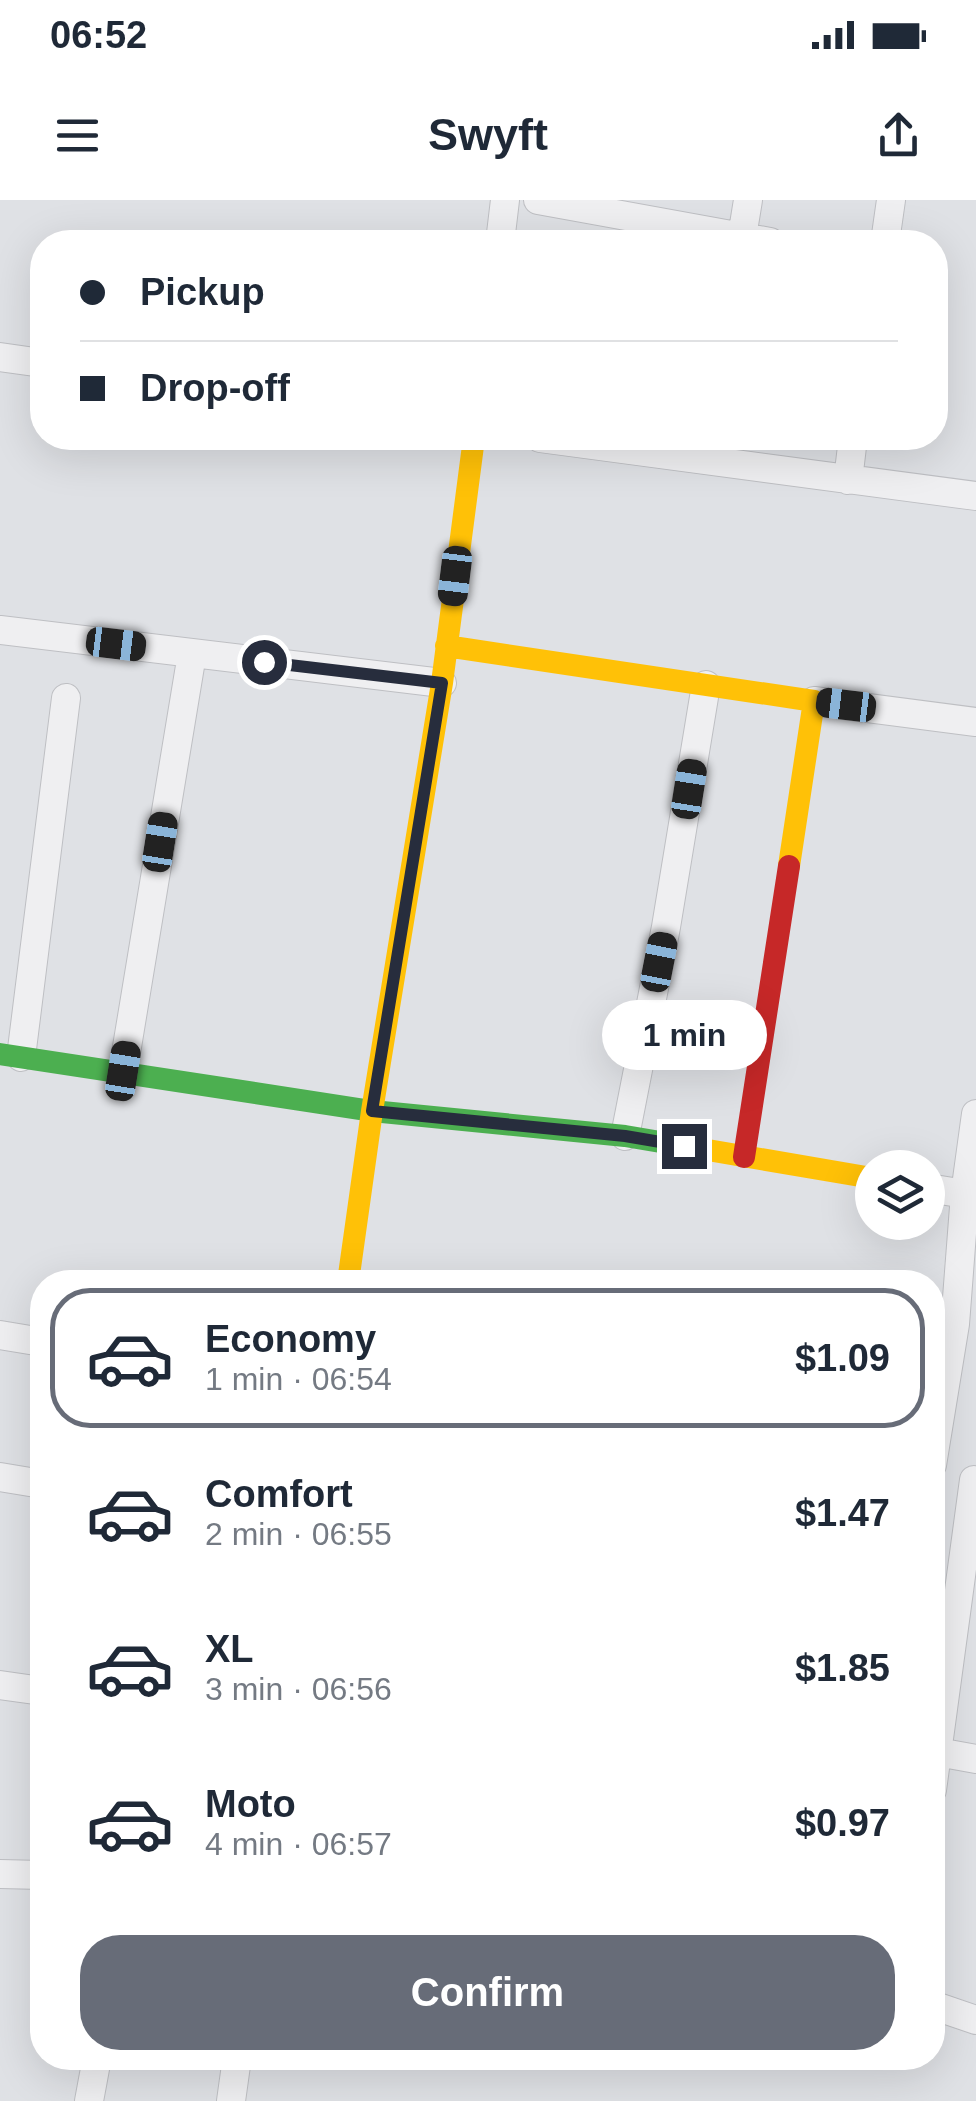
<!DOCTYPE html>
<meta charset="utf-8">
<style>
body{margin:0;font-family:Arial,sans-serif;background:#f6f6f7;color:#1f2937;height:100vh;display:flex;flex-direction:column;font-size:38px;white-space:nowrap}
*{box-sizing:border-box;margin:0}
p{font-size:32px;color:#747a83}
.icon{flex:none;width:55px;height:55px;fill:none;stroke:currentColor;stroke-width:2;stroke-linecap:round;stroke-linejoin:round}
.map{position:relative;flex:1;overflow:hidden}
.side{position:absolute;left:30px;top:1070px;width:915px;height:800px;display:flex;flex-direction:column;background:#fff;border-radius:40px;box-shadow:0 10px 40px #0002}
.side>*{flex:none}
.hud{position:absolute;left:30px;top:30px;width:918px;height:220px;border-radius:40px;box-shadow:0 10px 40px #0002;display:grid;align-content:center;height:220px;padding:0 50px;background:#fff}
.fabs{position:absolute;left:855px;top:950px;display:grid;gap:20px}
.fabs a{display:grid;place-items:center;width:90px;height:90px;border-radius:50%;background:#fff;box-shadow:0 10px 40px #0002;font-size:50px}
.end{position:absolute;width:45px;height:45px;margin:-22px;border:12px solid #272d3d;background:#fff;box-shadow:0 0 0 5px #fff}
.from{border-radius:50%}
.bubble{position:absolute;height:70px;border-radius:35px;background:#fff;box-shadow:0 10px 40px #0002;font-size:32px;font-weight:800;line-height:70px;text-align:center}
.car{position:absolute;width:30px;height:60px;margin:-30px -15px;border-radius:12px;box-shadow:0 0 8px 2px #0007;background:linear-gradient(#222 24%,#8ab4d8 0 40%,#222 0 76%,#8ab4d8 0 86%,#222 0)}
.hud b{display:flex;align-items:center;gap:35px;height:95px;font-size:38px}
.hud b+b{border-top:2px solid #e0e1e3}
.hud i{width:25px;height:25px;background:#1f2937}
ul{padding:18px 0 0;list-style:none}
li{display:flex;align-items:center;gap:30px;height:140px;margin:0 20px 15px;padding:0 30px;border:5px solid transparent;border-radius:40px}
li div{flex:1}
li b{display:block;font-size:38px}
li em{font-style:normal;font-weight:800}
li.selected{border-color:#676c78}
li>.icon{width:90px;height:90px;stroke-width:1.5}
.primary-button{display:flex;gap:20px;margin-top:auto;padding:20px 50px}
.primary-button a{flex:1;height:115px;border-radius:40px;background:#676c78;color:#fff;font-size:40px;font-weight:800;line-height:115px;text-align:center}
.status{display:flex;justify-content:space-between;align-items:center;height:70px;padding:0 50px;background:#fff;direction:ltr}
.status svg{height:28px;fill:currentColor}
header{display:flex;justify-content:space-between;align-items:center;height:130px;padding:0 50px;background:#fff;font-size:45px;font-weight:800}
.map>svg:first-child{display:block}
.lines{fill:none;stroke-linecap:round;stroke-linejoin:round}
.street-casing{stroke:#bebfc3;stroke-width:30}
.street{stroke:#efeff1;stroke-width:28}
.fast{stroke:#4caf50;stroke-width:22}
.slow{stroke:#ffc107;stroke-width:22}
.jam{stroke:#c62828;stroke-width:22}
.route{stroke:#272d3d;stroke-width:12}
</style>
<div class="status"><b>06:52</b><svg viewBox="0 0 49 12"><path d="M0 12V9h3v3zM5 12V6h3v6zM10 12V3h3v9zM15 12V0h3v12zM26 1h20v11H26zM47 4h2v5h-2z"/></svg></div>
<header><svg class="icon" aria-label="menu" viewBox="0 0 24 24"><path d="M4 6h16M4 12h16M4 18h16"/></svg>Swyft<svg class="icon" aria-label="share" viewBox="0 0 24 24"><path d="M12 15V3M7 8l5-5 5 5M5 13v7h14v-7"/></svg></header>
<div class="map">
<svg width="976" height="1901" viewBox="0 0 976 1901">
<rect width="100%" height="100%" fill="#dfe1e5"/>
<g class="lines">
<defs>
<path id="street" d="M 538,0 L 770,42
M 742,37 L 748,0
M 500,42 L 505,0
M 885,42 L 891,0
M 0,157 L 42,163
M 540,238 L 976,296
M 848,280 L 853,238
M 0,430 L 442,483
M 814,501 L 976,522
M 21,857 L 66,498
M 123,871 L 192,454
M 625,936 L 666,727 L 706,485
M 928,988 L 965,994
M 0,1135 L 42,1142
M 932,1265 L 955,1124 L 965,994 L 976,914
M 0,1277 L 42,1284
M 0,1485 L 42,1491
M 932,1551 L 976,1559
M 932,1590 L 974,1280
M 0,1674 L 42,1675
M 932,1805 L 976,1820
M 89,1901 L 97,1858
M 231,1901 L 237,1858"/>
</defs>
<use href="#street" class="street-casing"/>
<use href="#street" class="street"/>
<path class="fast" d="M 0,854 L 372,911 L 625,936 L 696,948"/>
<path class="slow" d="M 446,446 L 814,501 L 789,666
M 696,948 L 872,978
M 348,1082 L 372,911 L 442,483 L 474,238"/>
<path class="jam" d="M 744,957 L 789,666"/>
</g>
<g class="lines">
<path class="route" d="M 264,462 L 442,483 L 372,911 L 625,936 L 684,946"/>
</g>
</svg>
<div class="fabs">
<a><svg class="icon" aria-label="layers" viewBox="0 0 24 24"><path d="M12 4l9 5-9 5-9-5zM3 14l9 5 9-5"/></svg></a>
</div>
<i class="end from" style="left:264px;top:462px"></i>
<i class="end" style="left:684px;top:946px"></i>
<div class="bubble" style="left:602px;top:800px;width:165px">1 min</div>
<i class="car" style="left:455px;top:376px;rotate:187deg"></i>
<i class="car" style="left:116px;top:444px;rotate:97deg"></i>
<i class="car" style="left:846px;top:505px;rotate:277deg"></i>
<i class="car" style="left:689px;top:589px;rotate:9deg"></i>
<i class="car" style="left:160px;top:642px;rotate:9deg"></i>
<i class="car" style="left:659px;top:762px;rotate:11deg"></i>
<i class="car" style="left:123px;top:871px;rotate:9deg"></i>
<div class="hud">
<b><i class="from"></i>Pickup</b>
<b><i></i>Drop-off</b>
</div>
<section class="side">
<ul>
<li class="selected"><svg class="icon" aria-label="car" viewBox="0 0 24 24"><path d="M5 17H2v-5l4-1 3-4h7l3 4 3 1v5h-3M9 17h6M6 11h13"/><circle cx="7" cy="17" r="2"/><circle cx="17" cy="17" r="2"/></svg><div><b>Economy</b><p>1 min · 06:54</p></div><em>$1.09</em></li>
<li><svg class="icon" aria-label="car" viewBox="0 0 24 24"><path d="M5 17H2v-5l4-1 3-4h7l3 4 3 1v5h-3M9 17h6M6 11h13"/><circle cx="7" cy="17" r="2"/><circle cx="17" cy="17" r="2"/></svg><div><b>Comfort</b><p>2 min · 06:55</p></div><em>$1.47</em></li>
<li><svg class="icon" aria-label="car" viewBox="0 0 24 24"><path d="M5 17H2v-5l4-1 3-4h7l3 4 3 1v5h-3M9 17h6M6 11h13"/><circle cx="7" cy="17" r="2"/><circle cx="17" cy="17" r="2"/></svg><div><b>XL</b><p>3 min · 06:56</p></div><em>$1.85</em></li>
<li><svg class="icon" aria-label="car" viewBox="0 0 24 24"><path d="M5 17H2v-5l4-1 3-4h7l3 4 3 1v5h-3M9 17h6M6 11h13"/><circle cx="7" cy="17" r="2"/><circle cx="17" cy="17" r="2"/></svg><div><b>Moto</b><p>4 min · 06:57</p></div><em>$0.97</em></li>
</ul>
<div class="primary-button"><a>Confirm</a></div>
</section>
</div>
